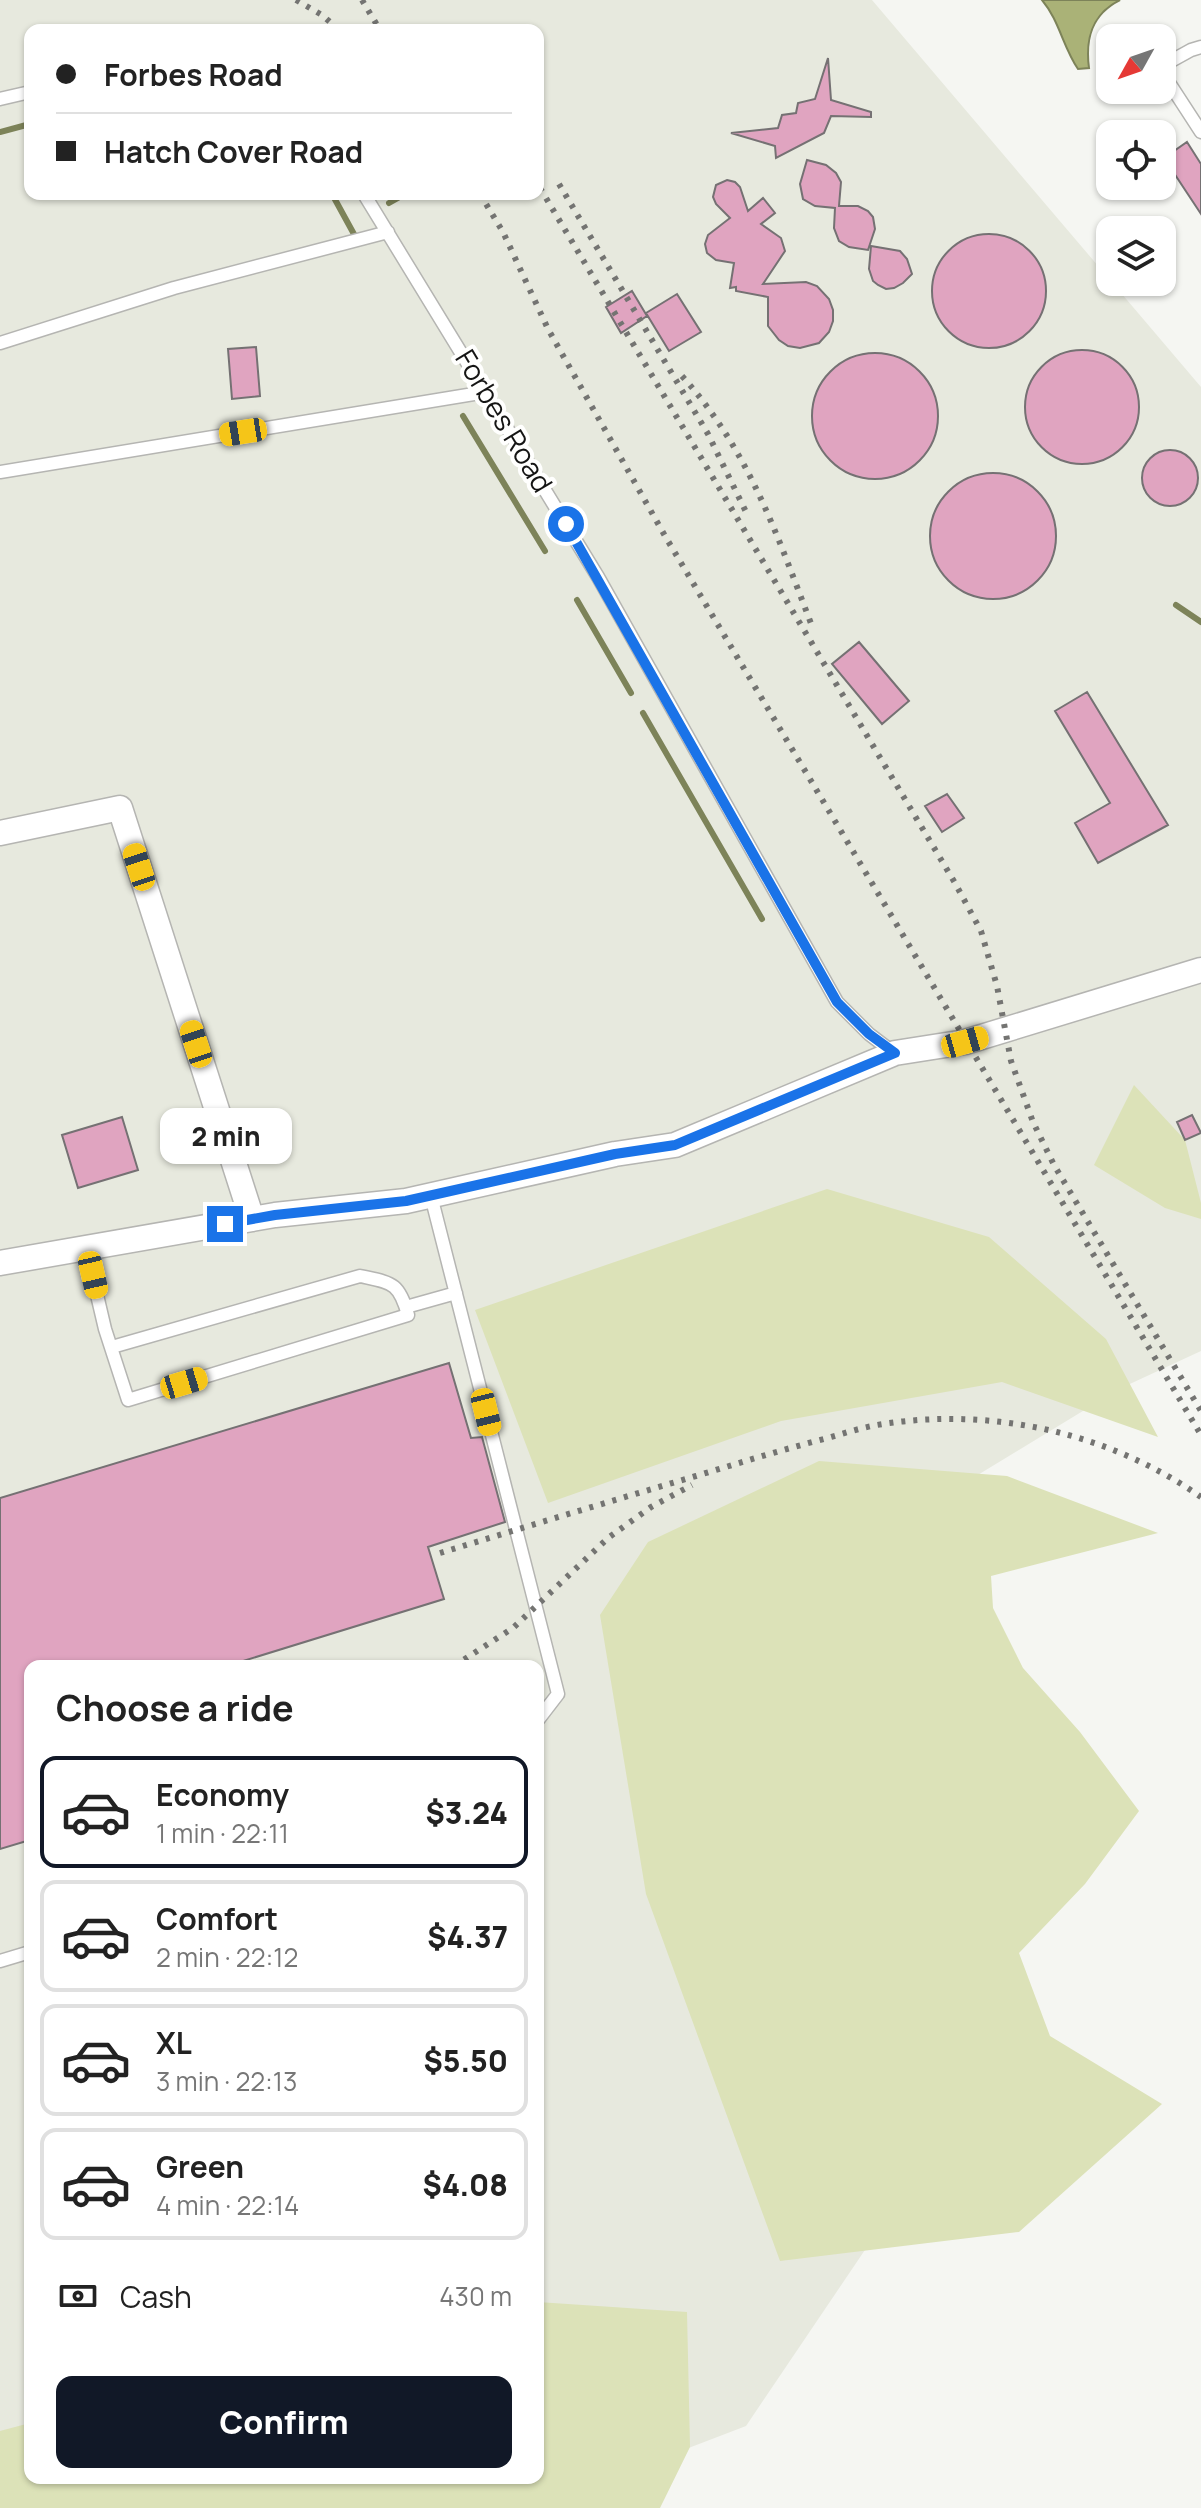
<!DOCTYPE html>
<meta charset="utf-8">
<style>
body{margin:0;font-family:Manrope,sans-serif;background:#f6f6f6;color:#222;height:100vh;display:flex;flex-direction:column;font-size:30px;white-space:nowrap}
*{box-sizing:border-box;margin:0}
p{font-size:26px;color:#767676}
.icon{flex:none;width:44px;height:44px;fill:none;stroke:currentColor;stroke-width:2;stroke-linecap:round;stroke-linejoin:round}
.map{position:relative;flex:1;overflow:hidden}
.drawer{position:absolute;left:24px;top:1660px;width:520px;height:824px;display:flex;flex-direction:column;background:#fff;border-radius:16px;box-shadow:0 2px 6px #0004}
.drawer>*{flex:none}
.banner{position:absolute;left:24px;top:24px;width:520px;height:176px;border-radius:16px;box-shadow:0 2px 6px #0004;display:grid;align-content:center;height:176px;padding:0 32px;background:#fff}
.needle{width:52px;rotate:230deg}
.tools{position:absolute;left:1096px;top:24px;display:grid;gap:16px}
.tools a{display:grid;place-items:center;width:80px;height:80px;border-radius:16px;background:#fff;box-shadow:0 2px 6px #0004;font-size:40px}
.end{position:absolute;width:36px;height:36px;margin:-18px;border:10px solid #1a73e8;background:#fff;box-shadow:0 0 0 4px #fff}
.from{border-radius:50%}
.bubble{position:absolute;height:56px;border-radius:16px;background:#fff;box-shadow:0 2px 6px #0004;font-size:26px;font-weight:800;line-height:56px;text-align:center}
.car{position:absolute;width:24px;height:48px;margin:-24px -12px;border-radius:10px;box-shadow:0 0 6px 2px #0007;background:linear-gradient(#f5c518 24%,#345 0 40%,#f5c518 0 76%,#345 0 86%,#f5c518 0)}
.banner b{display:flex;align-items:center;gap:28px;height:76px;font-size:30px}
.banner b+b{border-top:2px solid #e0e0e0}
.banner i{width:20px;height:20px;background:#222}
ul{padding:0;list-style:none}
li{display:flex;align-items:center;gap:24px;height:112px;margin:0 16px 12px;padding:0 16px;border:4px solid #e0e0e0;border-radius:16px}
li div{flex:1}
li b{display:block;font-size:30px}
li em{font-style:normal;font-weight:800}
li.current{border-color:#111827}
li>.icon{width:72px;height:72px;stroke-width:1.5}
h2{padding:0 32px;font-size:36px;line-height:96px}
.pay{display:flex;align-items:center;gap:20px;height:88px;padding:0 32px;font-size:30px}
.pay p{margin-inline-start:auto}
.cta{display:flex;gap:16px;margin-top:auto;padding:16px 32px}
.cta a{flex:1;height:92px;border-radius:16px;background:#111827;color:#fff;font-size:32px;font-weight:800;line-height:92px;text-align:center}
.map>svg:first-child{display:block}
.built{fill:#e7e9de;fill-rule:evenodd}
.green{fill:#dce2b8}
.water{fill:#aab277;stroke:#7d8359;stroke-width:2}
.lines{fill:none;stroke-linecap:round;stroke-linejoin:round}
.stream{stroke:#7d8359;stroke-width:6}
.building{fill:#e0a4c0;stroke:#757173;stroke-width:2}
.service-casing{stroke:#b5b5b2;stroke-width:15}
.minor-casing{stroke:#b5b5b2;stroke-width:27}
.service{stroke:#fff;stroke-width:12}
.minor{stroke:#fff;stroke-width:24}
.rail{stroke:#747472;stroke-width:6;stroke-dasharray:4 8;stroke-linecap:butt}
.route{stroke:#1a73e8;stroke-width:10}
.labels{text-anchor:middle;stroke-width:8;stroke-linejoin:round;paint-order:stroke}
.street-label{font-size:28px;fill:#151514;stroke:#fffffe}
</style>
<div class="map">
<svg width="1201" height="2508" viewBox="0 0 1201 2508">
<rect width="100%" height="100%" fill="#f5f6f2"/>
<path class="built" d="M 0,0 L 872,0 L 1201,387 L 1201,1351 L 1119,1389 L 774,1599 L 871,2241 L 746,2426 L 532,2508 L 0,2508 ZM 30,30 L 538,30 L 538,194 L 30,194 ZM 30,1666 L 538,1666 L 538,2478 L 30,2478 Z"/>
<path class="green" d="M 1134,1085 L 1185,1140 L 1201,1203 L 1201,1219 L 1165,1208 L 1094,1165 Z
M 827,1189 L 989,1237 L 1106,1339 L 1158,1437 L 1002,1382 L 781,1421 L 548,1503 L 475,1310 Z
M 819,1461 L 1007,1476 L 1158,1533 L 991,1576 L 993,1608 L 1023,1668 L 1080,1732 L 1139,1811 L 1085,1884 L 1019,1953 L 1050,2036 L 1162,2104 L 1019,2232 L 780,2261 L 646,1894 L 600,1615 L 648,1542 Z
M 538,2302 L 687,2312 L 690,2447 L 660,2508 L 0,2508 L 0,2431 L 30,2423 L 30,2478 L 538,2478 Z"/>
<path class="water" d="M 1042,0 L 1120,0 C 1092,14 1085,38 1089,68 L 1078,69 C 1063,47 1059,20 1042,0 Z"/>
<g class="lines">
<path class="stream" d="M 0,132 L 30,124
M 332,194 L 355,236
M 389,203 L 405,194
M 463,416 L 545,551
M 577,600 L 631,693
M 1176,605 L 1201,622
M 643,713 L 762,919"/>
</g>
<path class="building" d="M 828,58 L 831,100 L 871,112 L 871,117 L 831,116 L 824,133 L 776,158 L 775,146 L 731,133 L 778,128 L 782,115 L 796,113 L 798,103 L 815,99 Z
M 1187,142 L 1201,164 L 1201,214 L 1164,158 Z
M 807,160 L 826,165 L 836,173 L 841,182 L 839,206 L 858,206 L 868,211 L 873,217 L 875,229 L 868,250 L 849,247 L 839,241 L 834,228 L 835,208 L 815,206 L 803,199 L 800,184 Z
M 727,180 L 735,182 L 740,187 L 748,211 L 763,198 L 775,213 L 761,224 L 781,238 L 785,251 L 763,284 L 806,282 L 817,286 L 829,299 L 833,310 L 833,321 L 829,332 L 819,343 L 800,348 L 788,346 L 779,340 L 768,326 L 768,297 L 736,291 L 736,287 L 730,288 L 734,263 L 716,260 L 707,253 L 705,244 L 708,235 L 730,218 L 716,204 L 713,197 L 716,185 Z
M932 291a57 57 0 1 1 114 0a57 57 0 1 1-114 0Z
M 871,246 L 900,251 L 907,259 L 912,274 L 903,283 L 894,288 L 886,289 L 878,285 L 873,281 L 869,269 Z
M 632,291 L 647,316 L 621,333 L 606,307 Z
M 677,294 L 701,332 L 669,351 L 646,313 Z
M 256,347 L 260,396 L 232,399 L 228,349 Z
M1025 407a57 57 0 1 1 114 0a57 57 0 1 1-114 0Z
M812 416a63 63 0 1 1 126 0a63 63 0 1 1-126 0Z
M1142 478a28 28 0 1 1 56 0a28 28 0 1 1-56 0Z
M930 536a63 63 0 1 1 126 0a63 63 0 1 1-126 0Z
M 859,642 L 909,701 L 882,724 L 832,664 Z
M 1087,692 L 1168,825 L 1098,863 L 1075,823 L 1110,803 L 1055,711 Z
M 947,794 L 964,818 L 942,832 L 925,806 Z
M 1192,1115 L 1201,1133 L 1185,1140 L 1177,1122 Z
M 122,1117 L 138,1170 L 78,1188 L 62,1135 Z
M 449,1363 L 471,1438 L 482,1437 L 505,1522 L 428,1547 L 444,1599 L 227,1666 L 30,1666 L 30,1768 L 27,1769 L 30,1783 L 30,1840 L 0,1849 L 0,1498 Z"/>
<g class="lines">
<defs>
<path id="service" d="M 1162,66 L 1191,50 L 1201,47
M 1162,72 L 1201,132
M 0,99 L 30,92
M 364,194 L 598,577 L 837,1002 L 869,1034 L 894,1053
M 0,343 L 174,288 L 388,232
M 0,472 L 486,392
M 431,1196 L 558,1694 L 538,1720
M 86,1248 L 105,1329 L 128,1400 L 408,1315 C 399,1282 392,1283 360,1276 L 112,1347
M 406,1307 L 456,1293
M 0,1961 L 30,1952"/>
<path id="minor" d="M 0,833 L 120,808 L 252,1219
M 0,1263 L 275,1215 L 406,1201 L 615,1154 L 675,1145 L 895,1053 L 965,1042 L 1201,970"/>
</defs>
<use href="#service" class="service-casing"/>
<use href="#minor" class="minor-casing"/>
<use href="#service" class="service"/>
<use href="#minor" class="minor"/>
<path class="rail" d="M 296,0 L 322,15 L 339,30
M 362,0 L 380,30
M 559,184 L 708,434 L 747,514
M 540,188 L 955,883 L 981,931 L 997,986 L 1011,1061 L 1033,1122 L 1054,1165 L 1201,1411
M 480,194 L 503,232 L 548,329 L 665,536 L 1201,1435
M 682,376 C 750,452 776,533 812,626
M 440,1553 C 525,1527 611,1501 696,1476 C 739,1463 781,1450 824,1439 C 842,1434 860,1428 877,1425 C 989,1406 1108,1432 1201,1497
M 454,1666 L 513,1628 L 608,1538 L 651,1507 L 692,1485"/>
</g>
<g class="lines">
<path class="route" d="M 225,1224 L 275,1215 L 406,1201 L 615,1154 L 675,1145 L 895,1053 L 869,1034 L 837,1002 L 566,524"/>
</g>
<g class="labels">
<g class="street-label">
<text transform="translate(504 421) rotate(59)" y="10">Forbes Road</text>
</g>
</g>
</svg>
<div class="tools">
<a><svg class="needle" viewBox="-14 -14 28 28"><path d="M0-13l5 13h-10z" fill="#e53935"/><path d="M0 13l5-13h-10z" fill="#767676"/></svg></a>
<a><svg class="icon" aria-label="locate" viewBox="0 0 24 24"><circle cx="12" cy="12" r="6"/><path d="M12 2v4M12 18v4M2 12h4M18 12h4"/></svg></a>
<a><svg class="icon" aria-label="layers" viewBox="0 0 24 24"><path d="M12 4l9 5-9 5-9-5zM3 14l9 5 9-5"/></svg></a>
</div>
<i class="end from" style="left:566px;top:524px"></i>
<i class="end" style="left:225px;top:1224px"></i>
<div class="bubble" style="left:160px;top:1108px;width:132px">2 min</div>
<i class="car" style="left:243px;top:432px;rotate:261deg"></i>
<i class="car" style="left:139px;top:867px;rotate:342deg"></i>
<i class="car" style="left:965px;top:1042px;rotate:74deg"></i>
<i class="car" style="left:196px;top:1044px;rotate:342deg"></i>
<i class="car" style="left:93px;top:1275px;rotate:167deg"></i>
<i class="car" style="left:184px;top:1383px;rotate:73deg"></i>
<i class="car" style="left:486px;top:1412px;rotate:166deg"></i>
<div class="banner">
<b><i class="from"></i>Forbes Road</b>
<b><i></i>Hatch Cover Road</b>
</div>
<section class="drawer">
<h2>Choose a ride</h2>
<ul>
<li class="current"><svg class="icon" aria-label="car" viewBox="0 0 24 24"><path d="M5 17H2v-5l4-1 3-4h7l3 4 3 1v5h-3M9 17h6M6 11h13"/><circle cx="7" cy="17" r="2"/><circle cx="17" cy="17" r="2"/></svg><div><b>Economy</b><p>1 min · 22:11</p></div><em>$3.24</em></li>
<li><svg class="icon" aria-label="car" viewBox="0 0 24 24"><path d="M5 17H2v-5l4-1 3-4h7l3 4 3 1v5h-3M9 17h6M6 11h13"/><circle cx="7" cy="17" r="2"/><circle cx="17" cy="17" r="2"/></svg><div><b>Comfort</b><p>2 min · 22:12</p></div><em>$4.37</em></li>
<li><svg class="icon" aria-label="car" viewBox="0 0 24 24"><path d="M5 17H2v-5l4-1 3-4h7l3 4 3 1v5h-3M9 17h6M6 11h13"/><circle cx="7" cy="17" r="2"/><circle cx="17" cy="17" r="2"/></svg><div><b>XL</b><p>3 min · 22:13</p></div><em>$5.50</em></li>
<li><svg class="icon" aria-label="car" viewBox="0 0 24 24"><path d="M5 17H2v-5l4-1 3-4h7l3 4 3 1v5h-3M9 17h6M6 11h13"/><circle cx="7" cy="17" r="2"/><circle cx="17" cy="17" r="2"/></svg><div><b>Green</b><p>4 min · 22:14</p></div><em>$4.08</em></li>
</ul>
<div class="pay"><svg class="icon" aria-label="cash" viewBox="0 0 24 24"><path d="M3 7h18v10H3z"/><circle cx="12" cy="12" r="2"/></svg>Cash<p>430 m</p></div>
<div class="cta"><a>Confirm</a></div>
</section>
</div>
